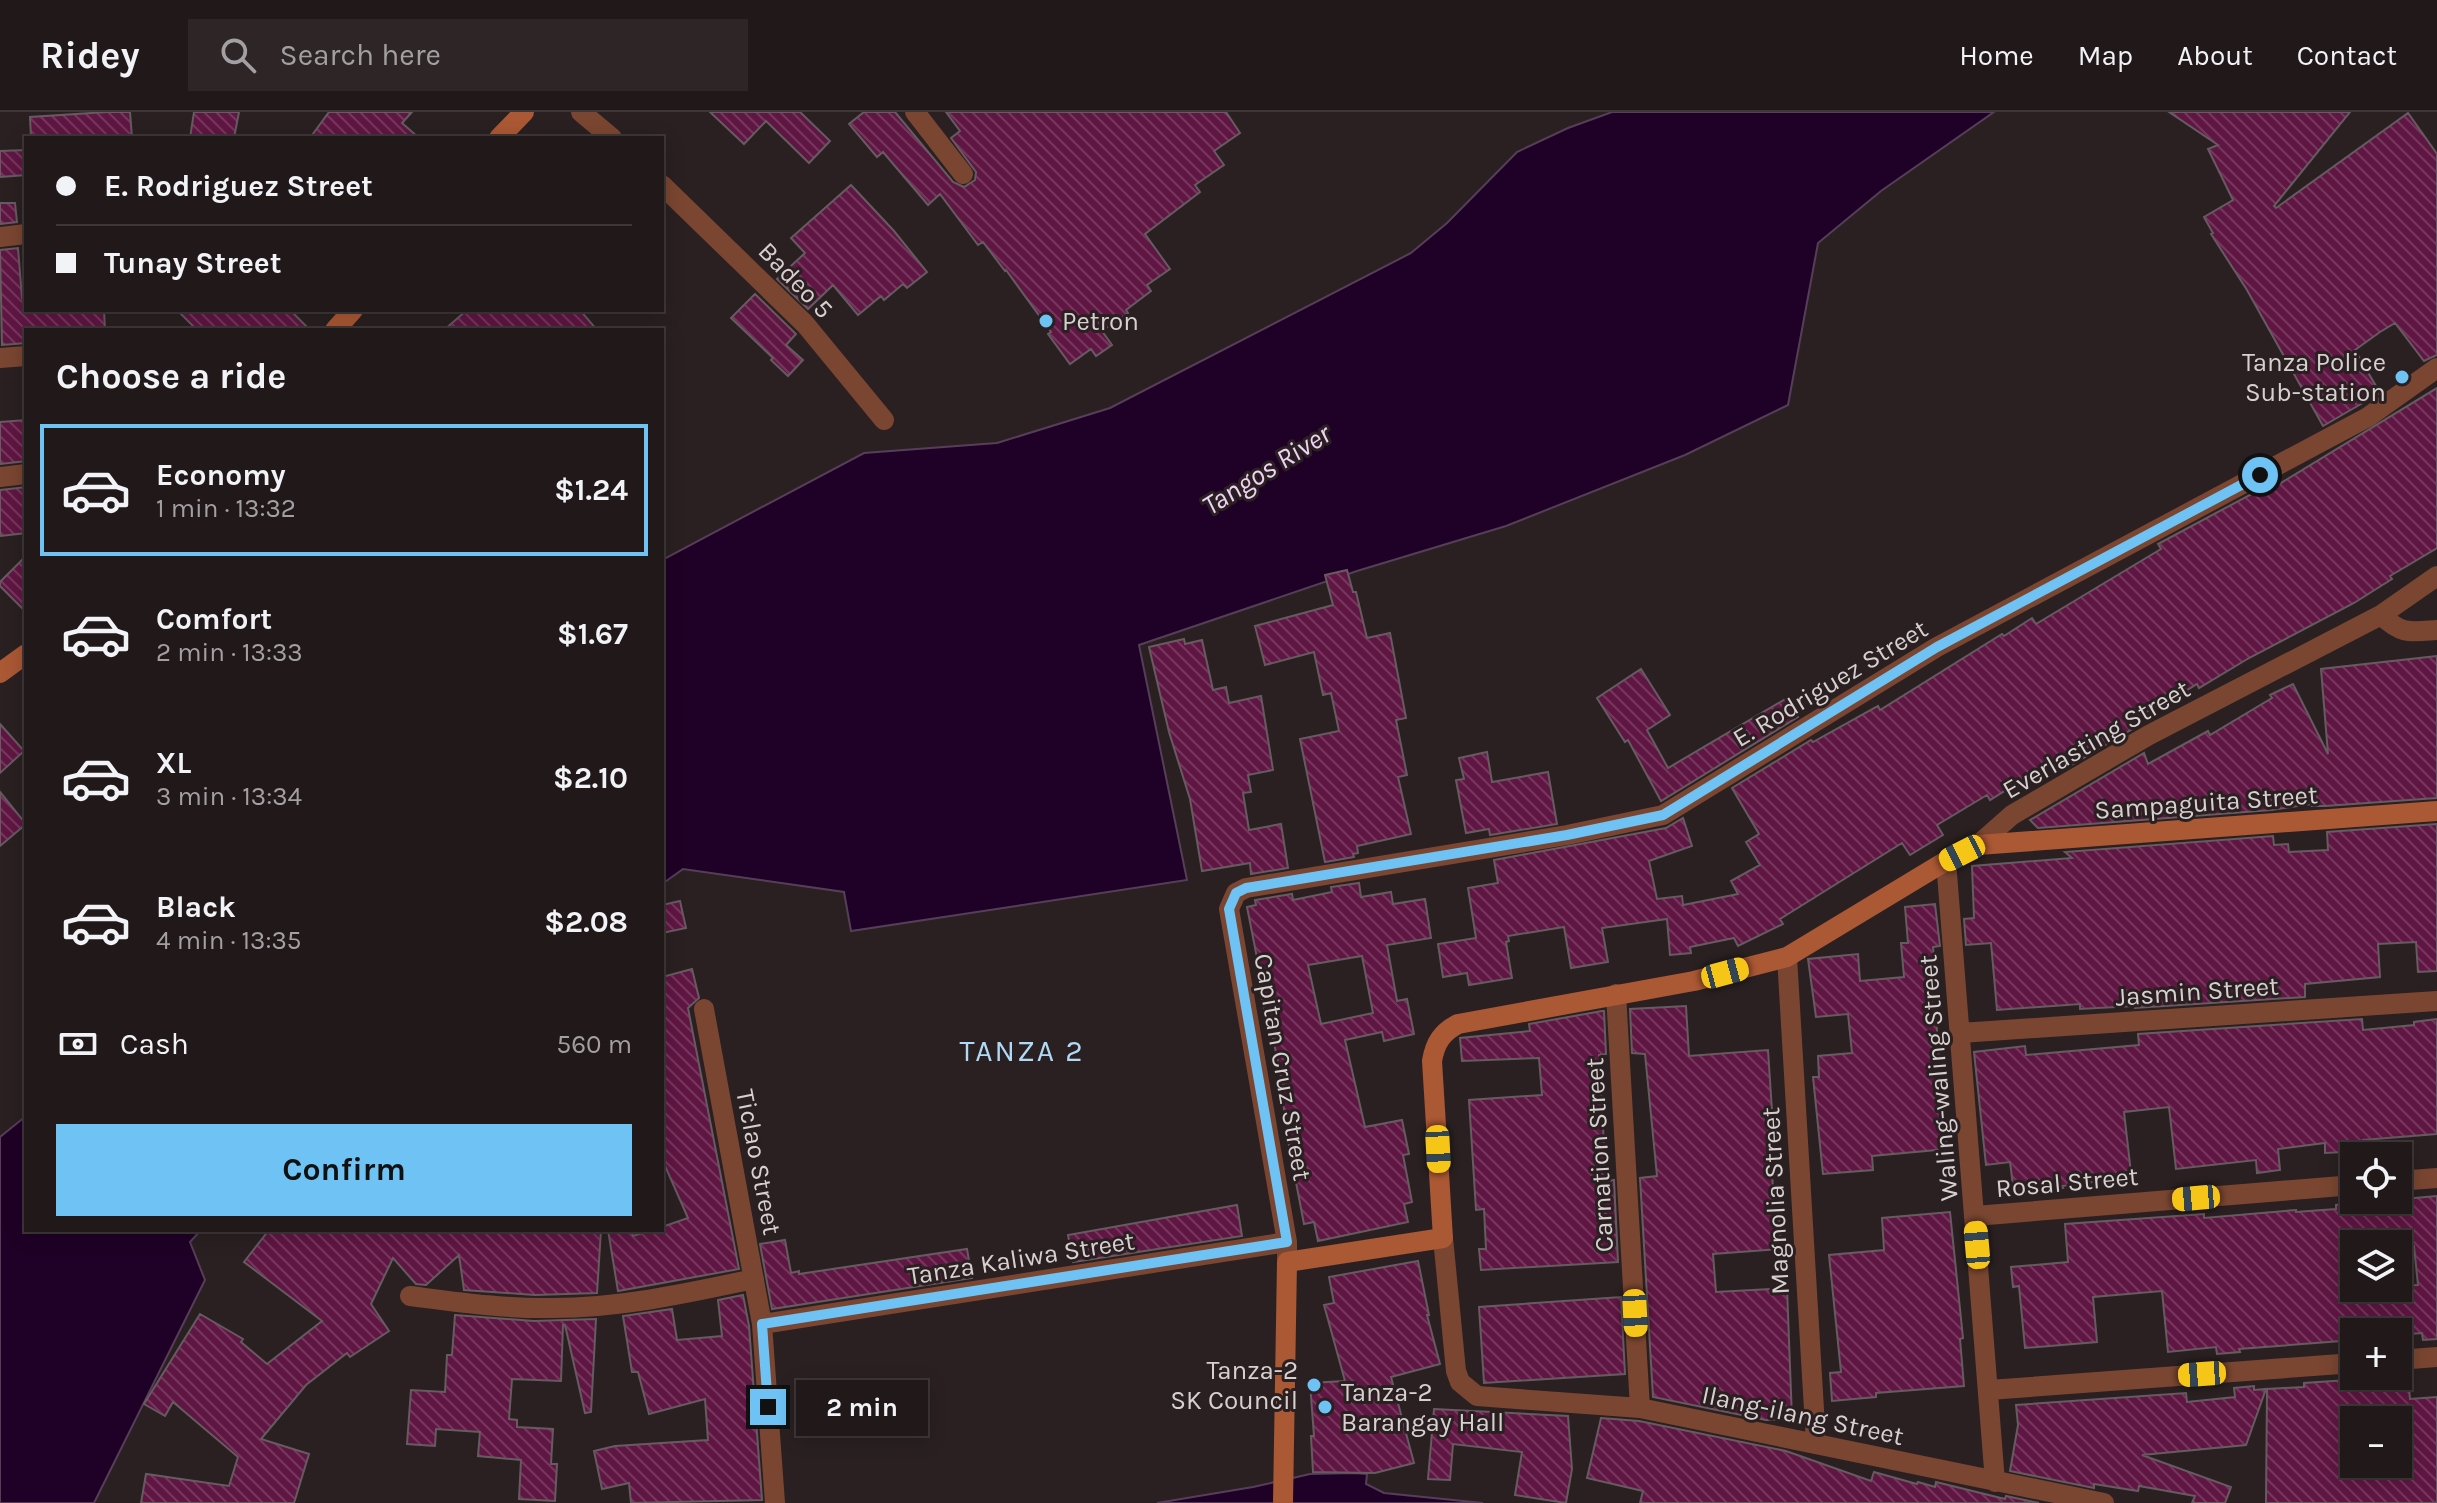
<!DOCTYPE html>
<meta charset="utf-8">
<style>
body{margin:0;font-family:Karla,sans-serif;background:#2d2526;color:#f1f3f6;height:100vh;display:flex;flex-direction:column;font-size:30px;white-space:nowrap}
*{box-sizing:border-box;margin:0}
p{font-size:26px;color:#a2a0a2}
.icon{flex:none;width:44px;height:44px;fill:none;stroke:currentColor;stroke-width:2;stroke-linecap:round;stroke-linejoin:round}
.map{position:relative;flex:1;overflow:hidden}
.side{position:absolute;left:24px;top:216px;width:640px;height:904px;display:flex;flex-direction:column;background:#201819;border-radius:0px;box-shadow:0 4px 20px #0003,0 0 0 2px #3d3738}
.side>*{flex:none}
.guide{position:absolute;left:24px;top:24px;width:640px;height:176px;border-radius:0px;box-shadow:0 4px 20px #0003,0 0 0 2px #3d3738;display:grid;align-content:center;height:176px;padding:0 32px;background:#201819}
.tools{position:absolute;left:2340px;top:1030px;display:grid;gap:16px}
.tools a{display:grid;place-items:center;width:72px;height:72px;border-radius:0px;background:#201819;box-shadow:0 4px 20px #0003,0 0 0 2px #3d3738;font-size:40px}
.end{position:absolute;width:36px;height:36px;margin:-18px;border:10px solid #6fc2f4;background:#111;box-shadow:0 0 0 4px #111}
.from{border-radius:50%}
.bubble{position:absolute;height:56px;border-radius:0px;background:#201819;box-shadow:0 4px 20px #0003,0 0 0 2px #3d3738;font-size:26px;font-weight:700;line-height:56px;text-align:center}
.car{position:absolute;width:24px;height:48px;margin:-24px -12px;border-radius:10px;box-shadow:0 0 6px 2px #0007;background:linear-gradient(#f5c518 24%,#345 0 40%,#f5c518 0 76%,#345 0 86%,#f5c518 0)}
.guide b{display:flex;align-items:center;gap:28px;height:76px;font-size:30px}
.guide b+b{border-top:2px solid #3d3738}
.guide i{width:20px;height:20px;background:#f1f3f6}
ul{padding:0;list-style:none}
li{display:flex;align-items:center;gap:24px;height:132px;margin:0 16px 12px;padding:0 16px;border:4px solid transparent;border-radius:0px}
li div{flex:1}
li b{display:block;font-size:30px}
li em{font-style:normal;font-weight:700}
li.selected{border-color:#6fc2f4}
li>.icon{width:72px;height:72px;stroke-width:1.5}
h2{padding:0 32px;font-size:36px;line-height:96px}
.pay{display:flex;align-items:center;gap:20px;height:88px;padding:0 32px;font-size:30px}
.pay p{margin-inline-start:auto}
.primary-button{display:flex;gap:16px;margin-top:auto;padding:16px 32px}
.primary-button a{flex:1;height:92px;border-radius:0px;background:#6fc2f4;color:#111;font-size:32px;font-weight:700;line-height:92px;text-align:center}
header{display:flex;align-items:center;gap:48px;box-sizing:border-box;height:112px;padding:0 40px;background:#201819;border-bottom:2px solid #3d3738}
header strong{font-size:38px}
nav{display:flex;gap:44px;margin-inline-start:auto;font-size:28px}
.search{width:560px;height:72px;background:#2d2526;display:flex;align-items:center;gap:20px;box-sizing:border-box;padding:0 28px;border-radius:0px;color:#a2a0a2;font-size:30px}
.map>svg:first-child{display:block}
.water{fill:#1f0026;stroke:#563e59;stroke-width:2}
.building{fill:url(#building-back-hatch);stroke:#665b60;stroke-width:2;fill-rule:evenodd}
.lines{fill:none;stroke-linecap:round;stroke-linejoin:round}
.street{stroke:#7a4631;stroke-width:20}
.secondary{stroke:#ab5834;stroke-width:20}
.route{stroke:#6fc2f4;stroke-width:10}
.poi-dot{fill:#6fc2f4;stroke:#2a2021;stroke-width:3}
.labels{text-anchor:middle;stroke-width:6;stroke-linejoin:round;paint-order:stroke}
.street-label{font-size:26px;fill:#d7d0d0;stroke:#2a2021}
.poi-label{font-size:26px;fill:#d7d0d0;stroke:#2a2021;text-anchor:start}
.water-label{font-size:28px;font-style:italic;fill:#efd2f6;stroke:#2a2021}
.quarter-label{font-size:30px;letter-spacing:2px;fill:#afdaf6;stroke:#2a2021}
</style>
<header>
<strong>Ridey</strong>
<div class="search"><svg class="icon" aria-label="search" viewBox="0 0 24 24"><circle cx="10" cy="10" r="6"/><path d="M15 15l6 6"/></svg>Search here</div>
<nav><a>Home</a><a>Map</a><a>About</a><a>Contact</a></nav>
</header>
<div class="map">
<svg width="2437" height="1391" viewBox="0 0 2437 1391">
<defs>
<pattern id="building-back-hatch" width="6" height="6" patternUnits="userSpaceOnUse" patternTransform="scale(2)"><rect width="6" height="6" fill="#601643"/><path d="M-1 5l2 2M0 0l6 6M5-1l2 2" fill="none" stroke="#76375d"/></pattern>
</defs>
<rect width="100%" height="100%" fill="#2a2021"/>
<path class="water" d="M 1612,0 L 1994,0 L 1881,79 L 1818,131 L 1788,293 L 1685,343 L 1506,414 L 1357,459 L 1139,533 L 1187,768 L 851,819 L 844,780 L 683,757 L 662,772 L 662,448 L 864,341 L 997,331 L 1110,296 L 1411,141 L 1447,111 L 1517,40 L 1568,16 Z
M 26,1004 L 26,1118 L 201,1118 L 190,1130 L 205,1168 L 94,1391 L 0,1391 L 0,1025 Z
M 1355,1361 L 1367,1362 L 1366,1372 L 1384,1381 L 1483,1391 L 1157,1391 L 1253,1375 L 1310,1362 Z"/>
<path class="building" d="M 107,0 L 130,0 L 132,26 L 31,26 L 30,5 Z
M 194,0 L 239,0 L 234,26 L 190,26 Z
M 329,0 L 412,0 L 402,11 L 419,26 L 310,26 Z
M 710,0 L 800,0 L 830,29 L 809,51 L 766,9 L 744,32 Z
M 864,0 L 895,0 L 953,70 L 964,75 L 975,68 L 976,60 L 951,26 L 960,19 L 946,0 L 1226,0 L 1240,21 L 1214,39 L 1224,53 L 1195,73 L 1200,80 L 1145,122 L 1170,157 L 1147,173 L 1151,179 L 1126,198 L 1128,201 L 1102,219 L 1112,233 L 1096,244 L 1091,237 L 1070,252 L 1048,222 L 1051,220 L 1006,158 L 1005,159 L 983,130 L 978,133 L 940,82 L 928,93 L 883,40 L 877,45 L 849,12 Z
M 2169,0 L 2350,0 L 2274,94 L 2276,96 L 2408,1 L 2437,42 L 2437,243 L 2424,249 L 2395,211 L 2380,220 L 2355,238 L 2380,281 L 2323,314 L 2247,178 L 2211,122 L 2213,121 L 2204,105 L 2233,88 L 2208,37 L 2218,33 Z
M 26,38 L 26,63 L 0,65 L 0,39 Z
M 851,73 L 894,119 L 927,160 L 907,176 L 903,172 L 884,188 L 881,184 L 858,203 L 833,173 L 808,197 L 777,167 L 805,141 L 791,126 Z
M 0,91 L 15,91 L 17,110 L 0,112 Z
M 18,136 L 22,186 L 26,186 L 26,198 L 104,198 L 105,218 L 26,218 L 26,231 L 2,233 L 0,138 Z
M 755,182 L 796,222 L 786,233 L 803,248 L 788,264 L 771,248 L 773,246 L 731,206 Z
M 177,198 L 290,198 L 310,218 L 197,218 Z
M 467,198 L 580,198 L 597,218 L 444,218 Z
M 2437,276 L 2437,436 L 2390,464 L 2392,467 L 2354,491 L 2249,546 L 2199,576 L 2197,572 L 2165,592 L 2163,590 L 2132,609 L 2134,616 L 2063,658 L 2056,647 L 1990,688 L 1987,683 L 1937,713 L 1943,723 L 1910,743 L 1902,731 L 1780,807 L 1783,812 L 1738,834 L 1734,826 L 1690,835 L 1691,841 L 1670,843 L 1667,807 L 1602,816 L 1608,850 L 1571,856 L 1564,815 L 1508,824 L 1509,829 L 1506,830 L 1512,866 L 1469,873 L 1467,861 L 1443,865 L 1438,832 L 1476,826 L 1468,776 L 1498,771 L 1494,748 L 1666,716 L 1683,706 L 1692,734 L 1649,749 L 1657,787 L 1682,784 L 1683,793 L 1738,782 L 1731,769 L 1760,753 L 1746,730 L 1759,722 L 1732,676 L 1811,628 L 1813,630 L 1878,594 L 1880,598 L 2002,522 L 2004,524 L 2032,506 L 2036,512 L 2161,437 L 2158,432 L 2274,370 L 2276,374 Z
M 26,308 L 26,349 L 0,352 L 0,310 Z
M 26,375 L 26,421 L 0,424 L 0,378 Z
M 26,444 L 26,500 L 0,474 L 0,470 Z
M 1347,458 L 1353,480 L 1356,480 L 1367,526 L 1390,521 L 1406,606 L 1396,608 L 1407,663 L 1398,665 L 1411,722 L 1357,734 L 1358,741 L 1353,742 L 1354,745 L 1325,750 L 1300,627 L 1339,619 L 1331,581 L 1323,583 L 1314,540 L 1265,553 L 1255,514 L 1333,493 L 1325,463 Z
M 1184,527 L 1185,532 L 1202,528 L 1213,578 L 1226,575 L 1229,591 L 1261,584 L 1273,658 L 1248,663 L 1251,680 L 1243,681 L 1249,718 L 1281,712 L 1288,756 L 1251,762 L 1250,751 L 1202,759 L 1190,687 L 1169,620 L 1149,535 Z
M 2437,544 L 2437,686 L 2325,694 L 2312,694 L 2312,692 L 2271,698 L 2038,716 L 2030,708 L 2144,641 L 2148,652 L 2208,619 L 2210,623 L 2272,586 L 2270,583 L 2293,572 L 2328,642 L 2321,557 Z
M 1641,557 L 1670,603 L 1647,618 L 1668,656 L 1787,586 L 1798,605 L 1661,689 L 1628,628 L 1625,630 L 1597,586 Z
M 0,612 L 24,639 L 0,661 Z
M 1487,640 L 1492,670 L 1548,660 L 1557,712 L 1490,723 L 1489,717 L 1466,721 L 1456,668 L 1464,667 L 1459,646 Z
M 0,680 L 26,712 L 0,734 Z
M 2437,712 L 2437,859 L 2418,860 L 2416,830 L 2378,832 L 2380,865 L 2305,872 L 2305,885 L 2135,896 L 2135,894 L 2080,897 L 2080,892 L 1997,898 L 1991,831 L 1966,833 L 1964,807 L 1974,806 L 1972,754 L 2072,746 L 2065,740 L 2273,724 L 2274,733 L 2288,732 L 2289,740 L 2328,738 L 2327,720 Z
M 1359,771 L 1361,785 L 1391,780 L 1393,792 L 1425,787 L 1431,826 L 1387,833 L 1397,889 L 1407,887 L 1414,922 L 1384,929 L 1382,920 L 1345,928 L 1365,1015 L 1402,1008 L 1409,1042 L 1403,1043 L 1412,1090 L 1404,1092 L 1408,1110 L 1318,1129 L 1314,1110 L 1304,1112 L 1286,1018 L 1288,1018 L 1280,976 L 1283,975 L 1272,921 L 1269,922 L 1260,877 L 1263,876 L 1247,795 L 1256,793 L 1255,788 L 1292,782 L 1293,788 L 1332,780 L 1331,775 ZM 1362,844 L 1373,901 L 1321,912 L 1308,853 Z
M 680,789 L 686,816 L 662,821 L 662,793 Z
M 1935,792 L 1940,834 L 1933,835 L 1935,857 L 1929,858 L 1932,895 L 1935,895 L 1947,1037 L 1872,1044 L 1873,1058 L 1823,1062 L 1813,965 L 1819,965 L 1818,944 L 1852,941 L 1848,902 L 1816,905 L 1808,847 L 1858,842 L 1860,869 L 1904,865 L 1901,831 L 1908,831 L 1905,795 Z
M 692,857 L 699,886 L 688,896 L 739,1157 L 618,1179 L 608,1118 L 631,1118 L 633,1124 L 652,1118 L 662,1118 L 662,1115 L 688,1106 L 662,1047 L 662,865 Z
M 1686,894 L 1689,944 L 1768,938 L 1772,999 L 1767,999 L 1775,1101 L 1779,1101 L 1781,1137 L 1713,1142 L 1716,1180 L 1787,1176 L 1792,1307 L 1766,1308 L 1653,1285 L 1640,1066 L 1657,1064 L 1645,942 L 1632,941 L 1630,897 Z
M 1602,899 L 1604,899 L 1606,942 L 1599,943 L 1606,1069 L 1614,1068 L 1618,1150 L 1481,1158 L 1479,1137 L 1486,1137 L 1484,1097 L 1476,1098 L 1469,988 L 1542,983 L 1539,946 L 1462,949 L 1460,926 L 1530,919 L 1529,912 Z
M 2362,907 L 2363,918 L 2414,913 L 2414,910 L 2437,907 L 2437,1022 L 2363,1028 L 2364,1039 L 2325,1041 L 2325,1031 L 2278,1037 L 2280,1058 L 2257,1061 L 2256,1048 L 2176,1057 L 2169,995 L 2124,1000 L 2131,1061 L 2093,1066 L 2094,1070 L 2062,1074 L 2063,1076 L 2014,1081 L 2010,1050 L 1986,1053 L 1974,940 L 2025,934 L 2026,943 L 2139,933 L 2138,922 Z
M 2437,1084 L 2437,1227 L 2423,1228 L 2422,1221 L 2398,1223 L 2398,1220 L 2354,1220 L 2354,1228 L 2239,1237 L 2240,1240 L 2217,1242 L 2216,1235 L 2168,1240 L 2162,1179 L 2093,1185 L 2097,1230 L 2025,1236 L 2019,1174 L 2013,1175 L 2011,1155 L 2068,1150 L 2065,1112 L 2204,1102 L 2204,1106 L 2296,1098 L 2296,1100 L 2336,1097 L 2336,1093 ZM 2354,1132 L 2398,1132 L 2398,1136 L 2414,1134 L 2418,1173 L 2354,1176 Z
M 1237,1093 L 1242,1124 L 1073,1150 L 1068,1123 Z
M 1950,1100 L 1963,1226 L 1960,1227 L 1964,1274 L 1876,1281 L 1876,1285 L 1832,1289 L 1830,1261 L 1841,1260 L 1829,1143 L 1884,1138 L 1882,1106 Z
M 269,1118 L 601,1118 L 597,1181 L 535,1183 L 464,1178 L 459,1143 L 426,1173 L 416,1172 L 393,1146 L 371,1192 L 389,1219 L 350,1245 L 347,1241 L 306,1273 L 261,1327 L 309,1342 L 294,1391 L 141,1391 L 146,1362 L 229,1374 L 238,1345 L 173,1290 L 165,1304 L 144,1292 L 200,1202 L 243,1227 L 241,1230 L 267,1252 L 322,1209 L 244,1150 Z
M 785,1128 L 791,1161 L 799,1159 L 799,1162 L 967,1137 L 972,1166 L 772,1197 L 760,1132 Z
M 1418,1149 L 1429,1203 L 1427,1203 L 1440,1252 L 1391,1265 L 1414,1351 L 1375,1361 L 1313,1360 L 1311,1324 L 1314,1324 L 1310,1271 L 1345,1269 L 1324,1193 L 1334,1191 L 1329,1165 Z
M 743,1183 L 749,1214 L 762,1388 L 631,1391 L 629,1371 L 602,1377 L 594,1339 L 615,1334 L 708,1328 L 705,1287 L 649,1302 L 638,1260 L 632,1260 L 623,1204 L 672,1197 L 677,1228 L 722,1224 L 718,1188 Z
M 1621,1185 L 1625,1262 L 1484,1271 L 1479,1195 Z
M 455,1203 L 534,1209 L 596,1207 L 591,1300 L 585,1301 L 565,1213 L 563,1213 L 561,1269 L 512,1267 L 509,1307 L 517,1308 L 517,1315 L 553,1317 L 551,1352 L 557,1352 L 555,1389 L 519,1387 L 521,1348 L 478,1344 L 480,1320 L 436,1317 L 435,1334 L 407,1332 L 411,1278 L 445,1280 L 447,1243 L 452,1243 Z
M 2408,1264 L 2410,1287 L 2437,1285 L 2437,1391 L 2266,1391 L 2267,1277 L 2304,1275 L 2304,1271 ZM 2354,1308 L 2398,1308 L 2398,1352 L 2354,1352 Z
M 2254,1274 L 2254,1278 L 2266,1277 L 2246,1333 L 2142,1343 L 2231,1375 L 2225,1391 L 2192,1391 L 2195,1384 L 2139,1374 L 2138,1379 L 2094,1372 L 2094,1376 L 2010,1359 L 2018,1313 L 2016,1293 L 2186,1281 L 2187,1290 L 2235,1285 L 2234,1276 Z
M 1434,1297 L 1568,1304 L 1572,1357 L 1566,1391 L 1515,1383 L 1522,1340 L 1453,1332 L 1450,1368 L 1428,1367 Z
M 1601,1306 L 1639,1309 L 1786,1339 L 1871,1369 L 1874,1360 L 1917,1372 L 1918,1370 L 1935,1375 L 1936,1370 L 2005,1387 L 2006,1384 L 2039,1391 L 1640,1391 L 1643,1379 L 1587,1366 Z"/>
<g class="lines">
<path class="street" d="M 581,0 L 612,26
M 915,0 L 963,62
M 662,73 L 805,212 L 884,308
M 0,125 L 26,122
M 0,246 L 26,244
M 0,365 L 26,362
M 2381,503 C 2402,523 2410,520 2437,518
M 1978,733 L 2012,703 L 2149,623 L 2381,503 L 2437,464
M 1946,749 L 1995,1370
M 1787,845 L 1816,1331
M 1616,882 L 1640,1296
M 704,897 L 762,1212 L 775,1391
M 1960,921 L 2437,889
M 2398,1069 L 2437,1066
M 1975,1104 L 2354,1073
M 1443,1126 L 1456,1259 L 1460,1270 L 1477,1284 L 1640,1296 L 2104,1391
M 1287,1150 L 1287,1130 L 1229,797 L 1236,781 L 1246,776 L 1567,723 L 1663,703 L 1937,535 L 2368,305 L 2437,256
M 410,1184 C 457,1190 505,1197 552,1196 C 621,1196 688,1181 754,1167
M 762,1212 L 1287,1130
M 2398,1248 L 2437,1245
M 1989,1278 L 2354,1251"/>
<path class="secondary" d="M 499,26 L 524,0
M 335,218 L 353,198
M 0,561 L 26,542
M 1283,1391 L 1287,1150 L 1443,1126 L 1432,949 C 1435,931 1442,920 1458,912 L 1694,869 L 1787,845 L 1946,749 L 1978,733 L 2437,699"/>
</g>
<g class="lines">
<path class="route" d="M 768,1295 L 762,1212 L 1287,1130 L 1229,797 L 1236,781 L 1246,776 L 1567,723 L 1663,703 L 1937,535 L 2260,363"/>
</g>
<g class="poi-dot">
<circle cx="1046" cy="209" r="8"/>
<circle cx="2402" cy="265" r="8"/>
<circle cx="1314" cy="1273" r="8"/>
<circle cx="1325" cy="1295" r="8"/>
</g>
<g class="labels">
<g class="street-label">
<text transform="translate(796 168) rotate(46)" y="9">Badeo 5</text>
<text transform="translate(1830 571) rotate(-31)" y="9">E. Rodriguez Street</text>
<text transform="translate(2096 627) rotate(-30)" y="9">Everlasting Street</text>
<text transform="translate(2206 690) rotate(-4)" y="9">Sampaguita Street</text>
<text transform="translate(2197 879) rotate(-4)" y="9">Jasmin Street</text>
<text transform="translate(1283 955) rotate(80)" y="9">Capitan Cruz Street</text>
<text transform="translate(1938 966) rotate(-95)" y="9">Waling-waling Street</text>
<text transform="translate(1599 1043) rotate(-93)" y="9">Carnation Street</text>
<text transform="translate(759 1050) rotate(79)" y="9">Ticlao Street</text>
<text transform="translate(2067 1070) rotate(-5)" y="9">Rosal Street</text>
<text transform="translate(1775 1089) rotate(-93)" y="9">Magnolia Street</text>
<text transform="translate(1021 1146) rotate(-9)" y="9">Tanza Kaliwa Street</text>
<text transform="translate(1803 1303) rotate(12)" y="9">Ilang-ilang Street</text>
</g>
<g class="poi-label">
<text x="1062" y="218">Petron</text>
<text x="2386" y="259" text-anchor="end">Tanza Police<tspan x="2386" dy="30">Sub-station</tspan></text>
<text x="1298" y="1267" text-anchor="end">Tanza-2<tspan x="1298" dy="30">SK Council</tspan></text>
<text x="1341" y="1289">Tanza-2<tspan x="1341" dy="30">Barangay Hall</tspan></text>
</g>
<g class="water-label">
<text transform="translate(1266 357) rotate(-32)" y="10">Tangos River</text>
</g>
<g class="quarter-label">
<text x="1022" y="949">TANZA 2</text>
</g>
</g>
</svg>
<div class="tools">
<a><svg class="icon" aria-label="locate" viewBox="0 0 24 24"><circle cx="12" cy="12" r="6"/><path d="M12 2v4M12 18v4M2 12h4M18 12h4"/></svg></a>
<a><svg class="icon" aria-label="layers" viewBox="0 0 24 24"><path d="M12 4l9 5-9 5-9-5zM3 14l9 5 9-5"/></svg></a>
<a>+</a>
<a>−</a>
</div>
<i class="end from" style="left:2260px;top:363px"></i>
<i class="end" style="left:768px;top:1295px"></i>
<div class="bubble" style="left:796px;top:1268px;width:132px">2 min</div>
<i class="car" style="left:1962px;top:741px;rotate:243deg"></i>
<i class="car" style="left:1725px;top:861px;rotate:75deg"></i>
<i class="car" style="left:1438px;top:1037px;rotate:177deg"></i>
<i class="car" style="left:2196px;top:1086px;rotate:265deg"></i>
<i class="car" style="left:1977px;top:1133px;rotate:355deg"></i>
<i class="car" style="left:1635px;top:1201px;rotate:177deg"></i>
<i class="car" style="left:2202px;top:1262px;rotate:266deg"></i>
<div class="guide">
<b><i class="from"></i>E. Rodriguez Street</b>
<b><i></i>Tunay Street</b>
</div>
<section class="side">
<h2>Choose a ride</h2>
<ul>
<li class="selected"><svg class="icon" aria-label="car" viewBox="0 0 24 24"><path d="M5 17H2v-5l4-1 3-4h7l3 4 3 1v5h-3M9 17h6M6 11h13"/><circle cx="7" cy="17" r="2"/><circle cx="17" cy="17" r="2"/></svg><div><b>Economy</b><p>1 min · 13:32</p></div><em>$1.24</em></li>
<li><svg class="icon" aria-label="car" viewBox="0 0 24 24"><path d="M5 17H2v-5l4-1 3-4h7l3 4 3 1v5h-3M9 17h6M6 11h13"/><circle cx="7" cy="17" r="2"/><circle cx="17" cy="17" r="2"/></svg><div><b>Comfort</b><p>2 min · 13:33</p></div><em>$1.67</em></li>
<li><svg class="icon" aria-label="car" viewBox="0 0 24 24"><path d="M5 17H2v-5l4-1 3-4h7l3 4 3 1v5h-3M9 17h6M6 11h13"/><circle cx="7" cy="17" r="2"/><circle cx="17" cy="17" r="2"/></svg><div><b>XL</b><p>3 min · 13:34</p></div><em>$2.10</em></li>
<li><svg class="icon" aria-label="car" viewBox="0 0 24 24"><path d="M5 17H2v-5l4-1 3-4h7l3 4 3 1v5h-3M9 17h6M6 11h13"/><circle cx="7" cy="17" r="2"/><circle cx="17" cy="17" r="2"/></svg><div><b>Black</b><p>4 min · 13:35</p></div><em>$2.08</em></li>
</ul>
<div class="pay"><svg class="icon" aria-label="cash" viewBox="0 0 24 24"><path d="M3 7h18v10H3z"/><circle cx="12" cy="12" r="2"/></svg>Cash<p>560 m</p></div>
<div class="primary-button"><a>Confirm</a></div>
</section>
</div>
